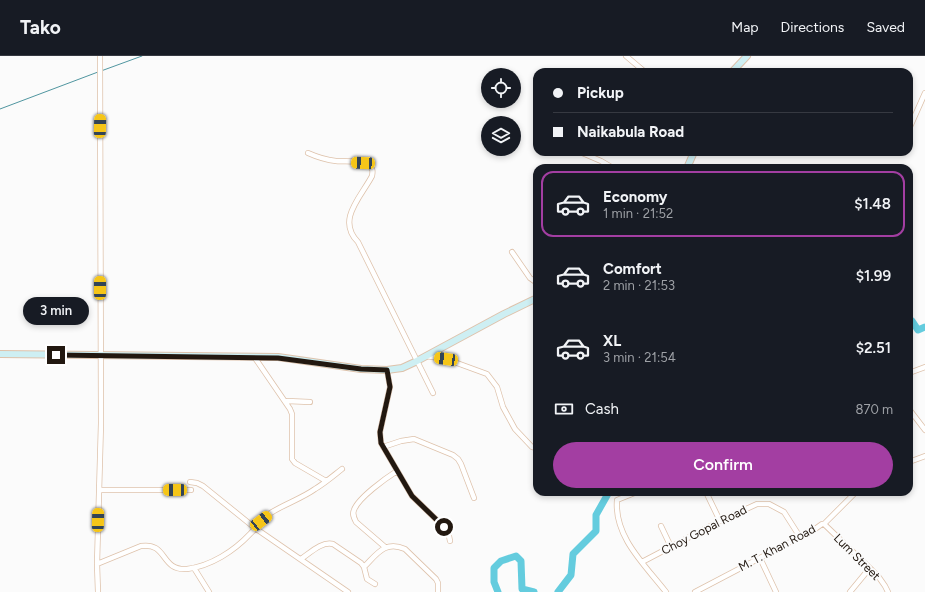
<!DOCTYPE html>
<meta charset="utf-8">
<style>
body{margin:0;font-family:Figtree,sans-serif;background:#242831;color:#f1f3f6;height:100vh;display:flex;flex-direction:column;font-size:15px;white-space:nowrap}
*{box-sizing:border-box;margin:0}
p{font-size:13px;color:#9ea1a6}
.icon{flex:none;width:22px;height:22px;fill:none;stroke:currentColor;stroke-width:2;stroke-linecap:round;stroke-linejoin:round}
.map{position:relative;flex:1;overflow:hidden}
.panel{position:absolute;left:533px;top:108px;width:380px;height:332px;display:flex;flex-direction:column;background:#171b24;border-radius:12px;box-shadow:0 2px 6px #0003}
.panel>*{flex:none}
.banner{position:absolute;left:533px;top:12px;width:380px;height:88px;border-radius:12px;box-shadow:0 2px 6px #0003;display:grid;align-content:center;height:88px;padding:0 20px;background:#171b24}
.controls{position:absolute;left:481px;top:12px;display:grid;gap:8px}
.controls a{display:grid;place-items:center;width:40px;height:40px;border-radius:50%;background:#171b24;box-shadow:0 2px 6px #0003;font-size:20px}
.end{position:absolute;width:18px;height:18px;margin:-9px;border:5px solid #221810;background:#fff;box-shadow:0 0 0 2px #fff}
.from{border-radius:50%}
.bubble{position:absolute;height:28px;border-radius:14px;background:#171b24;box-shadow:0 2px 6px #0003;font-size:13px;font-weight:600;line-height:28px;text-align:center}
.car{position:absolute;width:12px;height:24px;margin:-12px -6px;border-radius:5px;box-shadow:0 0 3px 1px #0007;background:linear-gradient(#f5c518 24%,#345 0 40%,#f5c518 0 76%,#345 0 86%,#f5c518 0)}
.banner b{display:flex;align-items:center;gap:14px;height:38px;font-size:15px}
.banner b+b{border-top:1px solid #363941}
.banner i{width:10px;height:10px;background:#f1f3f6}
ul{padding:7px 0 0;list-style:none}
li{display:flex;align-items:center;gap:12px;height:66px;margin:0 8px 6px;padding:0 12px;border:2px solid transparent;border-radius:12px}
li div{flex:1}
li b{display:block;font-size:15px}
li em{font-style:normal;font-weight:600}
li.current{border-color:#a33ea2}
li>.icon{width:36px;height:36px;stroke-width:1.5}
.pay{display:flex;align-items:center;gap:10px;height:44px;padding:0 20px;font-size:15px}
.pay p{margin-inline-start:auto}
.primary-button{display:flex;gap:8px;margin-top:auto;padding:8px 20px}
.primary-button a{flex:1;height:46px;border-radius:24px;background:#a33ea2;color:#fff;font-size:16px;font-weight:600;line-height:46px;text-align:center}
header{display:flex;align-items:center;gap:24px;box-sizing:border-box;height:56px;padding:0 20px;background:#171b24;border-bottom:1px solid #363941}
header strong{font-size:19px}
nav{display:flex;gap:22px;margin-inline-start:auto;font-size:14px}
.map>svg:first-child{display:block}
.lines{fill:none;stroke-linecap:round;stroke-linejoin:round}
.stream{stroke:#5096a0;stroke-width:1}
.river{stroke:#64ccde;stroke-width:7}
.street-casing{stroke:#dec2ab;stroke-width:6}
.secondary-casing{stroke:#dec2ab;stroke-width:8}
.street{stroke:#fff;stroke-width:4.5}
.secondary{stroke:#ceeff3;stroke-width:6}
.route{stroke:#221810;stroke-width:5}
.labels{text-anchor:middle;stroke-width:4;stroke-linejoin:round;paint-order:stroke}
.street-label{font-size:12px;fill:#221810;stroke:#fbfbfb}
</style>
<header>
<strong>Tako</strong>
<nav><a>Map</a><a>Directions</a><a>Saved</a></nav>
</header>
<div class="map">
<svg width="925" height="536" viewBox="0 0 925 536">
<rect width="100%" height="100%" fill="#fbfbfb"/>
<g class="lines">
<path class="stream" d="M 101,15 L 142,0
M 0,53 L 98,16"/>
<path class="river" d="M 909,263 L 912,265 L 918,274 L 925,271
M 498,536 L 494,526 L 494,512 L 501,505 L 516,500 L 521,505 L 522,533 L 534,536
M 558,536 L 571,519 L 573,498 L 596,475 L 596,459 L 609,436"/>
<defs>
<path id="street" d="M 626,0 L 645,16
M 909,73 L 925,37
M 580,96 L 601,105 L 613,112
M 308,97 C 317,101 326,104 336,105 C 346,106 359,104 368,109 C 373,112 373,115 372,120 C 361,141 336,164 358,186 L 433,337
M 512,196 L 530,222 L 537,227
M 426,300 L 446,303 L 487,318 L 497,331 L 503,351 L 515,373 L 532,391 L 537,392
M 255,302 L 290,353 L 292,358 L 292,403 L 295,407 L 326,425
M 387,314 L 390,331 L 380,376 L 381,387 L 412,440 L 444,471 L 448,475 L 450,485
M 909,317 L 925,311
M 287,345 L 310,346
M 909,353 L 925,374
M 383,391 L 401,385 L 414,383 L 453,399 L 458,403 L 461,408 L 474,442
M 909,406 L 925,400
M 190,426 L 197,427 L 203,430 L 255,472 L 348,536
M 99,434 L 191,434
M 637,436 L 617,444 C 614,481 645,509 666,536
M 706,436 L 720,465
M 855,436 L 860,437 L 865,436
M 824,468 L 878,520 L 885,530 L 888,536
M 661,470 L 671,491
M 385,491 L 356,466 C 354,462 352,458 354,454 C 358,442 386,422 397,415
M 760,502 L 776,536
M 301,503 C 310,497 322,485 333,488 L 361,507 L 364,511 L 367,523 L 375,528
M 642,506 L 720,465 L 757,448 L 769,448 L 784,456 L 800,481
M 97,508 L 141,490 C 168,486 160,515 187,513 C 211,510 234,495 250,478 C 257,471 262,464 269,458 C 284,448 301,443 315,433 C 325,427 333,420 342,413
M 364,511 C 377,498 385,484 405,493 L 436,523 L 438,527 L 438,536
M 194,512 L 209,536
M 98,536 L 97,508 L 101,367 L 100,0
M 695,536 L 815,473 L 822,468 L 824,468 L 856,436
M 850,536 L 869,513"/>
<path id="secondary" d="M 732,16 L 747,0
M 687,112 L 694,96
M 0,298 L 278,301 L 361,313 L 387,314 L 402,312 L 415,306 L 504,258 L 537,242"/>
</defs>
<use href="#street" class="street-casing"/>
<use href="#secondary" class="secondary-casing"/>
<use href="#street" class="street"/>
<use href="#secondary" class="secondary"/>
</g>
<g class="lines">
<path class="route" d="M 56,299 L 278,302 L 361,313 L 387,314 L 390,331 L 380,376 L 381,387 L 412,440 L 444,471"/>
</g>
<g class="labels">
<g class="street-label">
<text transform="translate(704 474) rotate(-27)" y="4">Choy Gopal Road</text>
<text transform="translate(777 492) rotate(-28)" y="4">M. T. Khan Road</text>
<text transform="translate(857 501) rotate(45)" y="4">Lum Street</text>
</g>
</g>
</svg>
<div class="controls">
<a><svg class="icon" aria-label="locate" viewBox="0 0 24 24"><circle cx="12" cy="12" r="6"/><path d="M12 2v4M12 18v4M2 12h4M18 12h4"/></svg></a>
<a><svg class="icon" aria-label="layers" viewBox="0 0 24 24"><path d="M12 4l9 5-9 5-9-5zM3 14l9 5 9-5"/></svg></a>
</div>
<i class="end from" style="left:444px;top:471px"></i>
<i class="end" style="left:56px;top:299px"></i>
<div class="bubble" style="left:23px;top:241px;width:66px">3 min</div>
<i class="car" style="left:100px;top:70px;rotate:1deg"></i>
<i class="car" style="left:363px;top:107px;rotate:273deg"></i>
<i class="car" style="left:100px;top:232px;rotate:0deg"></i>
<i class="car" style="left:446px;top:303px;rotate:278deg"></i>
<i class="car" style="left:175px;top:434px;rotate:270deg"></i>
<i class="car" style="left:98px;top:464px;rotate:1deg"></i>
<i class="car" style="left:261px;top:465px;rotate:52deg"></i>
<div class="banner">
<b><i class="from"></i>Pickup</b>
<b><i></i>Naikabula Road</b>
</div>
<section class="panel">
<ul>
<li class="current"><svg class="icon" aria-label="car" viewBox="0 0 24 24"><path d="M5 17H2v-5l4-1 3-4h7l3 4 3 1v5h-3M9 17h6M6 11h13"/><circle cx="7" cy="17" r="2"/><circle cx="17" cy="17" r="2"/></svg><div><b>Economy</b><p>1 min · 21:52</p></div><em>$1.48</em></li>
<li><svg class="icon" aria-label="car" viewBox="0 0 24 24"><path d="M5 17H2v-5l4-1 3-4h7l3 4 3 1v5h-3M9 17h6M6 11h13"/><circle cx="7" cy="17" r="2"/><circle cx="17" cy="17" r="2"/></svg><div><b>Comfort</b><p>2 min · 21:53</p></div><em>$1.99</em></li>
<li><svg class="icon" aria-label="car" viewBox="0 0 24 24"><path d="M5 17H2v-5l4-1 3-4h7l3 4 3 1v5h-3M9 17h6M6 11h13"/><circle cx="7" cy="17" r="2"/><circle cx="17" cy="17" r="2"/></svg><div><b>XL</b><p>3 min · 21:54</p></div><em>$2.51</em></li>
</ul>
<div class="pay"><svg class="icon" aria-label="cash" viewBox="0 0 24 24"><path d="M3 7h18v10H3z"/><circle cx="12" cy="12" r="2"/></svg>Cash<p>870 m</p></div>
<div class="primary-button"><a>Confirm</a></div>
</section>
</div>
